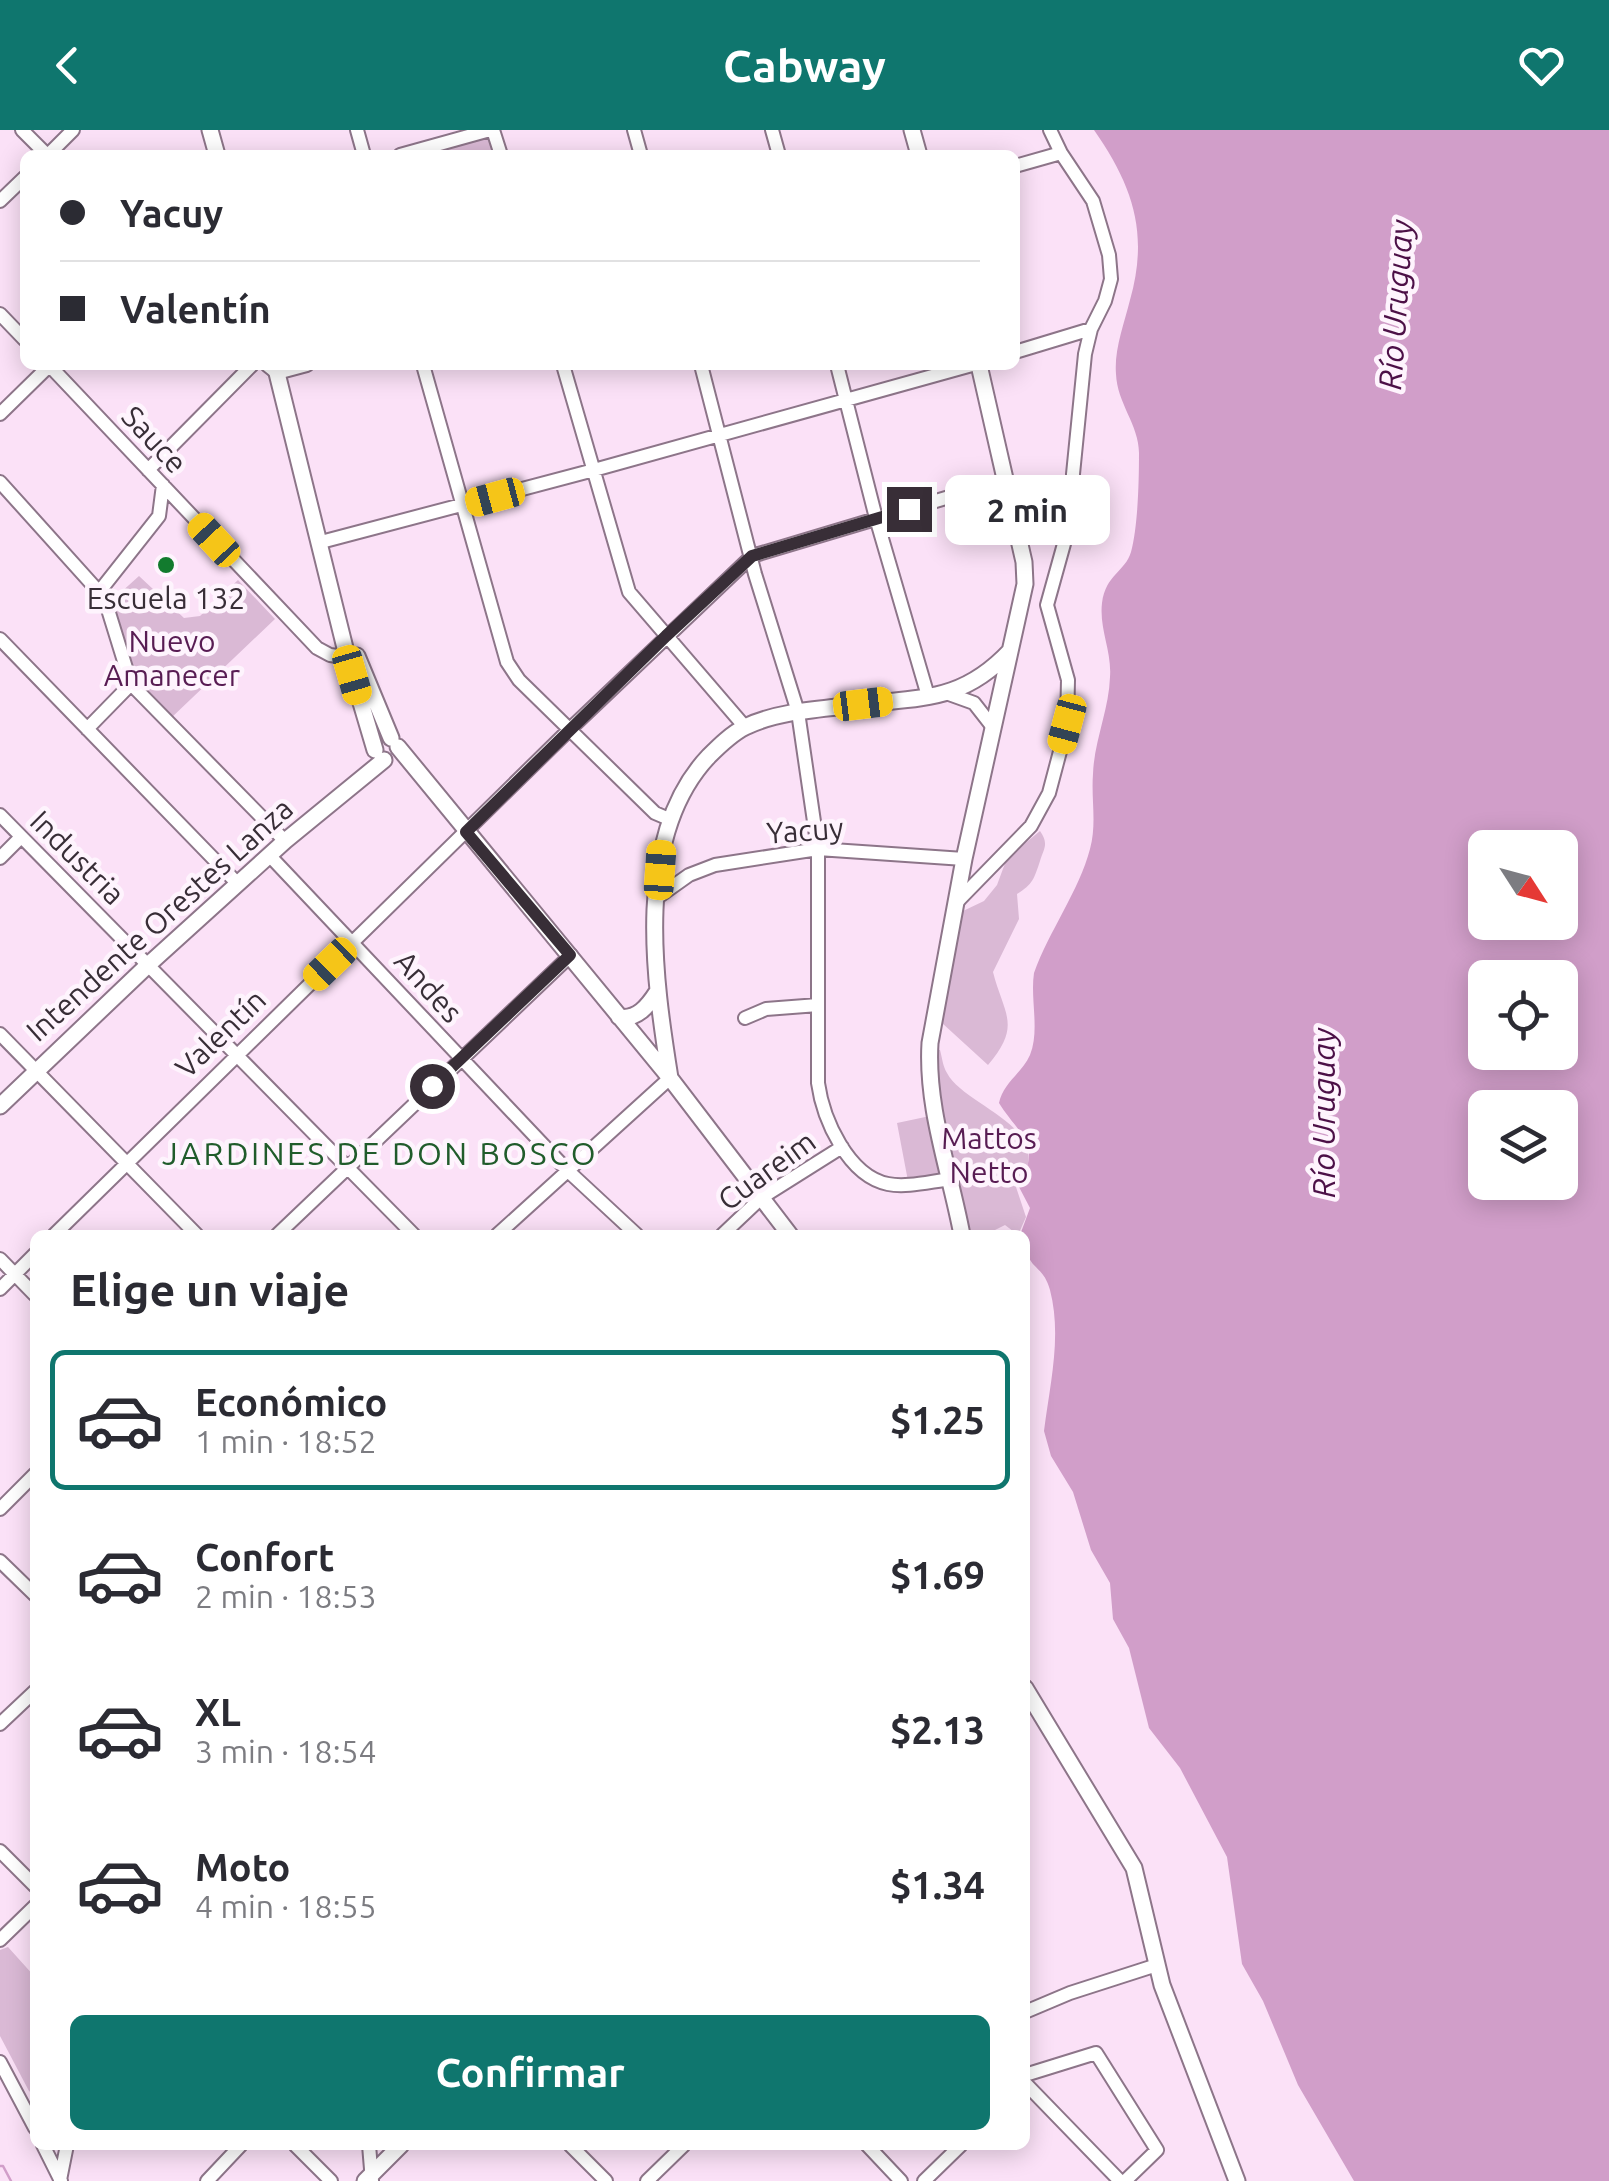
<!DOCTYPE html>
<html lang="es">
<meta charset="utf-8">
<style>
body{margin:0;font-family:Ubuntu,sans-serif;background:#f7f7f7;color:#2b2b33;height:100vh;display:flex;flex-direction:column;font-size:38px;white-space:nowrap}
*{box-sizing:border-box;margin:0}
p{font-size:32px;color:#7c7c81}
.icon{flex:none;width:55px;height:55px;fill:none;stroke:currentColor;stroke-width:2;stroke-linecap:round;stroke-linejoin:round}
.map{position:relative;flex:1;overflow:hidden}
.sheet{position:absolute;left:30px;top:1100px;width:1000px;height:920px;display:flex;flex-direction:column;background:#fff;border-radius:15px;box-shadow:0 5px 25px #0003}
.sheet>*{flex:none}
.hud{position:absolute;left:20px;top:20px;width:1000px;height:220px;border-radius:15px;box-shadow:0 5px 25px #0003;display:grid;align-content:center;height:220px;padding:0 40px;background:#fff}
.needle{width:65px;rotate:126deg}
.fabs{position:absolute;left:1468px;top:700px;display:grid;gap:20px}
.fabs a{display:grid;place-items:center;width:110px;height:110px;border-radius:15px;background:#fff;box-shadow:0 5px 25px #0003;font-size:50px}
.end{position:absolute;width:45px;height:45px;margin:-22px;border:12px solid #382e37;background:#fff;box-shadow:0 0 0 5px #fff}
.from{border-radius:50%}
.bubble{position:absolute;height:70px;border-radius:15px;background:#fff;box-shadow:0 5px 25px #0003;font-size:32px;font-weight:600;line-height:70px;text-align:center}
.car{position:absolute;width:30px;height:60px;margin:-30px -15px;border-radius:12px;box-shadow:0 0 8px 2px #0007;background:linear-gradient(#f5c518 24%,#345 0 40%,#f5c518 0 76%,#345 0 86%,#f5c518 0)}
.hud b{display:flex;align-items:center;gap:35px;height:95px;font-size:38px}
.hud b+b{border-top:2px solid #e1e1e2}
.hud i{width:25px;height:25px;background:#2b2b33}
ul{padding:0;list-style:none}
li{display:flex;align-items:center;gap:30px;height:140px;margin:0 20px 15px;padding:0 20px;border:5px solid transparent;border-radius:15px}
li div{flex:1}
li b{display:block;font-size:38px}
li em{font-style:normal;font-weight:600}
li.active{border-color:#0f766e}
li>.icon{width:90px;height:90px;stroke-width:1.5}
h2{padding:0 40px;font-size:45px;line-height:120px}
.primary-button{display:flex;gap:20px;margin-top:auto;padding:20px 40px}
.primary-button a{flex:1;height:115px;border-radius:15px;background:#0f766e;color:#fff;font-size:40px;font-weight:600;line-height:115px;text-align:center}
header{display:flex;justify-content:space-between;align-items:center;height:130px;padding:0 40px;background:#0f766e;color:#fff;font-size:45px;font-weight:600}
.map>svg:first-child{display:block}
.green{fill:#dab9d5}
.water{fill:#d19ec9;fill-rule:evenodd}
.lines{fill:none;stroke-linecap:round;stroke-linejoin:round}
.stream{stroke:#d19ec9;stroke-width:2.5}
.minor-casing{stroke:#8d7589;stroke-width:16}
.tertiary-casing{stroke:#8d7589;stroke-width:19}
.minor{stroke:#fff;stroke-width:12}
.tertiary{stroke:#fff;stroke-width:15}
.route{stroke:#382e37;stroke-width:12}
.poi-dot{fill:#127b2e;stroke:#fef4fd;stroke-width:4}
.labels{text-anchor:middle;stroke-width:9;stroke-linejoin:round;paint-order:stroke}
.street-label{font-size:30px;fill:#382e37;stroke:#fef4fd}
.poi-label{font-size:30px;fill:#382e37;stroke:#fef4fd}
.park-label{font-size:30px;fill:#581c53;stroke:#fef4fd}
.water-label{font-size:32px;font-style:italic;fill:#4c1047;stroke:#fef4fd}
.neighbourhood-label{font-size:32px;letter-spacing:2.5px;fill:#205c2b;stroke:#fef4fd}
</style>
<header><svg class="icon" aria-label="back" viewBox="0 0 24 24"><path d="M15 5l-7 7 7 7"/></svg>Cabway<svg class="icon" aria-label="heart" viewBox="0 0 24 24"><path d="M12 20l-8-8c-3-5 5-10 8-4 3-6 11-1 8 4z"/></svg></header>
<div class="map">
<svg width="1609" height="2051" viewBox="0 0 1609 2051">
<rect width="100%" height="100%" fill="#fbe1f7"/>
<path class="green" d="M 483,7 L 491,11 L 495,25 L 441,25 L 439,20 Z
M 139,446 L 184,488 L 200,486 L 238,450 L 275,489 L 170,589 L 137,554 L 113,481 L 119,464 Z
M 1040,701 C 1049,714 1044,718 1040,731 C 1034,749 1033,754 1017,764 L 1019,789 L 993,842 C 1004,885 1022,895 988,935 L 942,893 L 963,781 L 984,771 L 997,755 L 1007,728 Z
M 934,919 L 940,920 C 942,927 943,937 947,943 C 965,978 1063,998 1016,1057 L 1026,1087 L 1018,1105 L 1005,1095 L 985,1105 L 967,1104 L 935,952 Z
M 930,986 L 941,1045 L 908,1051 L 897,993 Z
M 8,1817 L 35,1847 L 35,1965 L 29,1961 L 0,1906 L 0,1820 Z"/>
<path class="water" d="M 1094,0 L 1609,0 L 1609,2051 L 1354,2051 L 1298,1955 L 1263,1871 L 1242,1834 L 1227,1727 L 1180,1638 L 1149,1598 L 1129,1518 L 1113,1489 L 1110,1453 L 1091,1420 L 1073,1362 L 1051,1326 L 1044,1301 C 1050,1254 1062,1206 1050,1160 C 1042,1131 1025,1142 1025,1105 L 1020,1105 L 1030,1078 L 1019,1057 C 1042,1011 1021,1008 999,973 C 1003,953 1022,943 1030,925 C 1040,900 1030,869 1034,843 C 1049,801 1079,761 1090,719 C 1097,693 1091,670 1093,644 C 1094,611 1109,580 1110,547 C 1112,521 1099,499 1102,473 C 1106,444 1125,442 1131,422 C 1138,396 1139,351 1139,323 C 1139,295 1117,273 1116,244 C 1114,220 1124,194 1130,170 C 1149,103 1133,56 1094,0 ZM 1485,718 L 1560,718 L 1560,792 L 1485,792 ZM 1485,848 L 1560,848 L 1560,922 L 1485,922 ZM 1485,978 L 1560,978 L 1560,1052 L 1485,1052 Z"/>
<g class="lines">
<path class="stream" d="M 0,2036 L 3,2036 L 11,2051"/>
<defs>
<path id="minor" d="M 22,0 L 47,25
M 357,0 L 364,25
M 493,0 L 501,25
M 634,0 L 641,25
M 772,0 L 779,25
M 48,25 L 73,0
M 400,25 L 490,0
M 1015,36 L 1061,23
M 0,71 L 25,47
M 0,184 L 25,210
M 1015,222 L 1091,199
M 49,235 L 317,518 L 330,525 L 352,528
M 267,235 L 277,243 L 307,235
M 423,235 L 507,532 L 519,550 L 655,683 L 669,689
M 563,235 L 629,462 L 745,597
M 701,235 L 755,444 L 798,582 L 818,719 L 818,953 C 823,989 848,1046 888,1054 C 907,1058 932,1051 952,1049
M 837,235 L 876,388 L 928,566
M 0,284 L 50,235
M 148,340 L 252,235
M 0,352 L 99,462 L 106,473 L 131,554 L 285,711
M 321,412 L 594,340 L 972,235
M 99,462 L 159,386 L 163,355
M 0,509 L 238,754
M 949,564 L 974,573 L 992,596
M 87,599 L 131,554
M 0,685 L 414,1105
M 269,725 L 567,1040 L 637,1105
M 0,728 L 21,707
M 658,767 L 689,745 L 715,735 L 818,719 L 964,729
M 955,774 L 1031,696 L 1049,663 L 1067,595 L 1068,550 L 1047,475 L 1072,385 L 1073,344 L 1085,224 L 1091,199 L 1105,171 L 1111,149 L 1109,125 L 1093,71 L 1061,23 L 1050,0
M 745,888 L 766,879 L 818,875
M 0,904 L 197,1105
M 54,1105 L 570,599 L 752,426 L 1006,350
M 277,1105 L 571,825
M 497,1105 L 670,948
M 722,1105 L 761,1068 L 842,1017
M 0,1129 L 35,1165
M 0,1159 L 35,1124
M 0,1379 L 35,1344
M 0,1431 L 35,1465
M 0,1594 L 35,1561
M 0,1721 L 35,1756
M 0,1810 L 35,1776
M 1025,1882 L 1070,1863 L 1157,1835
M 0,1932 L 35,1998
M 1025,1945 L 1096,1923 L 1157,2020 L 1125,2051
M 1025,1953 L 1120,2051
M 43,2015 L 61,2051
M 295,2015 L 331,2051
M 369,2015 L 372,2051
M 570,2015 L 606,2051
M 867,2015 L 901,2051
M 60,2050 L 67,2015
M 207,2051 L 241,2015
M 647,2051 L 684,2015
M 924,2051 L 961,2015"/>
<path id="tertiary" d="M 210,0 L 217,25
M 912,0 L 919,25
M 275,235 L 346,522 L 375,620
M 357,526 L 391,608
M 398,617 L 670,948 L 790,1105
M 619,887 C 637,890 648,876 657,862
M 670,948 C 654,848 633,706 709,626 C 719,616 731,604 745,597 C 778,581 821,579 857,575 C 922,567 962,572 1010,521
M 0,976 L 148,835 L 285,711 L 384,630
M 962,1105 C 950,1041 926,978 930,913 L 964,729 L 1025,454 L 1024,432 L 979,235
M 1025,1558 L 1134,1738 L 1162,1855 L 1237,2051
M 365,2051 L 401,2015"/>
</defs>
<use href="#minor" class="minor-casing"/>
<use href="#tertiary" class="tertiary-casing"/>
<use href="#minor" class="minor"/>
<use href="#tertiary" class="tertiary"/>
</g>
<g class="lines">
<path class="route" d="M 432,956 L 570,825 L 466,702 L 666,506 L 752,426 L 909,379"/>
</g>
<circle class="poi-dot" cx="166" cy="435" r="10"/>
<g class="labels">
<g class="street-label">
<text transform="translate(154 310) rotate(47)" y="10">Sauce</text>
<text transform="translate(805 701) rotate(-4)" y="10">Yacuy</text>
<text transform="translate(77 728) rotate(45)" y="10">Industria</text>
<text transform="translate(160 790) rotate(-42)" y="10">Intendente Orestes Lanza</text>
<text transform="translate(428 857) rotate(48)" y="10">Andes</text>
<text transform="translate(221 904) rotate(-44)" y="10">Valentín</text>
<text transform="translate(767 1041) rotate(-36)" y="10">Cuareim</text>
</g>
<g class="poi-label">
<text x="166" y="479">Escuela 132</text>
</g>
<g class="park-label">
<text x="172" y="522">Nuevo<tspan x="172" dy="34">Amanecer</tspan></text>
<text x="989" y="1019">Mattos<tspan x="989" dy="34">Netto</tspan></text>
</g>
<g class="water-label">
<text transform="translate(1396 175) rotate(-86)" y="11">Río Uruguay</text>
<text transform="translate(1324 983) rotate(-90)" y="11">Río Uruguay</text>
</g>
<g class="neighbourhood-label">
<text x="380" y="1035">JARDINES DE DON BOSCO</text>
</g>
</g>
</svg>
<div class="fabs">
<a><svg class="needle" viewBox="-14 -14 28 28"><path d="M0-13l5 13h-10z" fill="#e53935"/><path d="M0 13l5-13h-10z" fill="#7c7c81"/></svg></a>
<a><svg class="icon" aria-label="locate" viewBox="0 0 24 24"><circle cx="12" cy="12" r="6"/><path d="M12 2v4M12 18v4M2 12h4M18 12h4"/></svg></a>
<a><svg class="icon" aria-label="layers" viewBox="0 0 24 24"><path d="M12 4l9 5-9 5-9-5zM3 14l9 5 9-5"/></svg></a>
</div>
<i class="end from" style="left:432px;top:956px"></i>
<i class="end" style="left:909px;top:379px"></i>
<div class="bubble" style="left:945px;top:345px;width:165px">2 min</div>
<i class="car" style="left:495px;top:367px;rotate:255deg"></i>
<i class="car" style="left:214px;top:410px;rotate:317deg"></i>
<i class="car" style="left:352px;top:545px;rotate:164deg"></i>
<i class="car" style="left:863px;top:574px;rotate:83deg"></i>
<i class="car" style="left:1067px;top:594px;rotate:195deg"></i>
<i class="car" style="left:660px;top:740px;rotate:4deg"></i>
<i class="car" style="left:330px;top:834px;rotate:226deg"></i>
<div class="hud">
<b><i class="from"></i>Yacuy</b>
<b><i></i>Valentín</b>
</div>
<section class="sheet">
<h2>Elige un viaje</h2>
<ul>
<li class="active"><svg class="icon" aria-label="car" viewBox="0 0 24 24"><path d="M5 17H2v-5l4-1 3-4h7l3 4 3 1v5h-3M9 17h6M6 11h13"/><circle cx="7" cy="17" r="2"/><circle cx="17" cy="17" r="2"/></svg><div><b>Económico</b><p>1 min · 18:52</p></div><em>$1.25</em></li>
<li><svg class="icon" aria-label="car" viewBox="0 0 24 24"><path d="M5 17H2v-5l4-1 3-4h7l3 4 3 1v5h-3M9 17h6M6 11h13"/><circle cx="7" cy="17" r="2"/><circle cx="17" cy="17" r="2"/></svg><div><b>Confort</b><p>2 min · 18:53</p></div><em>$1.69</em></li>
<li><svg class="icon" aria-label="car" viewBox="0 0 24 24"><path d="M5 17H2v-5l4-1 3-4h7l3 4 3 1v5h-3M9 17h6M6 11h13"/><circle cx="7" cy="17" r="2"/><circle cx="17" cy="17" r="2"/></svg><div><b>XL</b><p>3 min · 18:54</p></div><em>$2.13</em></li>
<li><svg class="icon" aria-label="car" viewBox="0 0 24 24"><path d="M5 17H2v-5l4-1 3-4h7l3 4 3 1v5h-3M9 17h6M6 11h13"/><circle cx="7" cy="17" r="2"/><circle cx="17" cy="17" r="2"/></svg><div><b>Moto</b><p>4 min · 18:55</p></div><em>$1.34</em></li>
</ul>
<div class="primary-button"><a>Confirmar</a></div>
</section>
</div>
